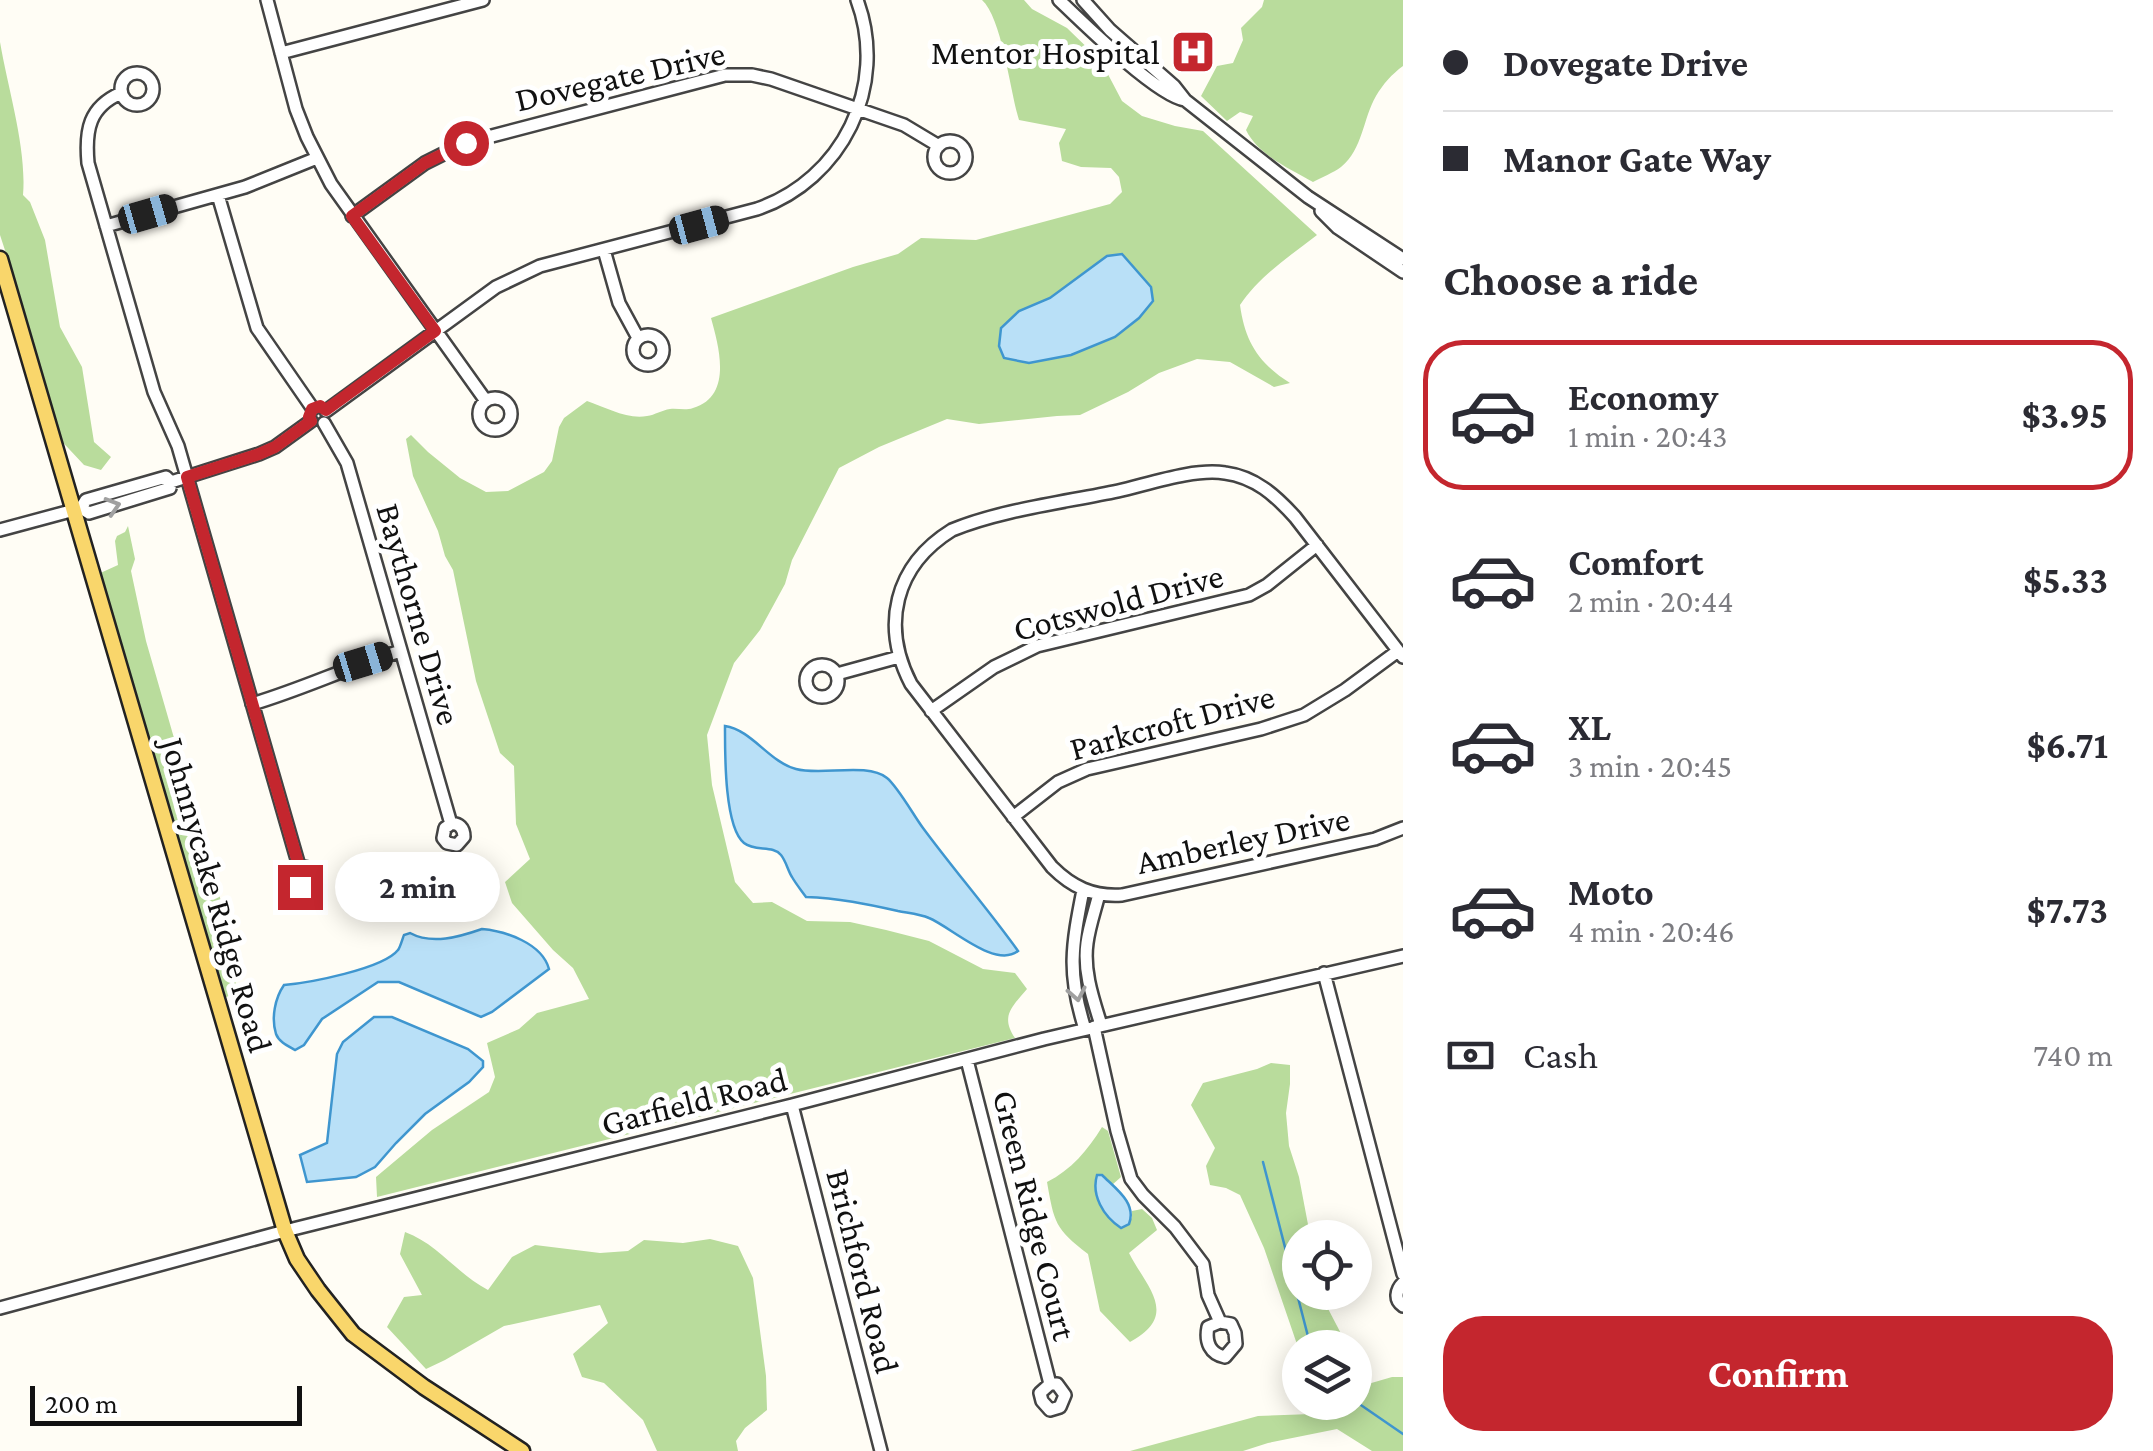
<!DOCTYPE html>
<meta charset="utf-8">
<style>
body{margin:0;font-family:"Crimson Pro",serif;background:#f2f2f3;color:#2b2b33;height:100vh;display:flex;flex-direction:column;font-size:38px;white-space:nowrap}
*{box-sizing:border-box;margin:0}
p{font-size:32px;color:#7c7c81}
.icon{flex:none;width:55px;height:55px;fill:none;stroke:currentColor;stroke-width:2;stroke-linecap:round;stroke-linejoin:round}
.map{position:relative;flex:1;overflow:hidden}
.drawer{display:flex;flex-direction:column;background:#fff;width:750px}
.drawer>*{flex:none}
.guide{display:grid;align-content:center;height:220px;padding:0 40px;background:#fff}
.controls{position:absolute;left:1282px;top:1220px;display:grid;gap:20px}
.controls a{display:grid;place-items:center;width:90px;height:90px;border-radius:50%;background:#fff;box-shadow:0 5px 25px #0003;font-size:50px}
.scale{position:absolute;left:30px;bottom:25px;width:272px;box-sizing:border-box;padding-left:10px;border:5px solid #111;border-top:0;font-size:28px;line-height:35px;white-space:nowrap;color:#111;-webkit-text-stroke:8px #fff;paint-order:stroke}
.end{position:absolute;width:45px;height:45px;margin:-22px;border:12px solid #c4262e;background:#fff;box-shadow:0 0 0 5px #fff}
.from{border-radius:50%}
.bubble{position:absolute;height:70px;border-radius:35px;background:#fff;box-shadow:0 5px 25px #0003;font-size:32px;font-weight:700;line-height:70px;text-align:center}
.car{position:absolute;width:30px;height:60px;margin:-30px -15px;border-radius:12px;box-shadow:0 0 8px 2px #0007;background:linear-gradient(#222 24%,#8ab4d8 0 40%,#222 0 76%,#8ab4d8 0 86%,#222 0)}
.guide b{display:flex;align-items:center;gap:35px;height:95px;font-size:38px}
.guide b+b{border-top:2px solid #e1e1e2}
.guide i{width:25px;height:25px;background:#2b2b33}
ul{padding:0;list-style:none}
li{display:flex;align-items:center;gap:30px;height:150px;margin:0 20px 15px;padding:0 20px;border:5px solid transparent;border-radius:40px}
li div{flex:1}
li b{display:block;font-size:38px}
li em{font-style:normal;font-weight:700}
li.active{border-color:#c4262e}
li>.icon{width:90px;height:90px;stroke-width:1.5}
h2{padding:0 40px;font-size:45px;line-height:120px}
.pay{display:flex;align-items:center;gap:25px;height:110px;padding:0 40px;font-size:38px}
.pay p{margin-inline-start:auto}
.primary-button{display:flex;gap:20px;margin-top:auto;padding:20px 40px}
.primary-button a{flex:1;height:115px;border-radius:40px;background:#c4262e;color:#fff;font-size:40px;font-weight:700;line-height:115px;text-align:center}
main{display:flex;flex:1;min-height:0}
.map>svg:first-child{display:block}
.forest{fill:#b9dc9c}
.water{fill:#b9e0f7;stroke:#3f96cf;stroke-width:2.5}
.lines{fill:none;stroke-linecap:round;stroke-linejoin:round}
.stream{stroke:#3f96cf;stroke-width:2.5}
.minor-casing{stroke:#444;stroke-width:16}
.major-casing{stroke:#222;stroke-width:19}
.minor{stroke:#fff;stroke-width:11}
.major{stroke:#f9d66b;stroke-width:14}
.oneway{stroke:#a0a0a0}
.route{stroke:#c4262e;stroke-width:12}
.labels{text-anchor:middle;stroke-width:10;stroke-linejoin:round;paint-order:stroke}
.poi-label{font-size:35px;fill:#111;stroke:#fff;text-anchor:end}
.street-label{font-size:35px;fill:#111;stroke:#fff}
</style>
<main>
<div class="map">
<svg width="1403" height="1451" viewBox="0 0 1403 1451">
<rect width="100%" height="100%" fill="#fffdf5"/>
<path class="forest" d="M 982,0 L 1024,0 L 1032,9 L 1067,28 L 1101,61 L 1122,101 L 1142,116 L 1175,126 L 1203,131 L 1317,235 C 1290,256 1259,276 1240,305 C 1245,341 1258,363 1290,383 L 1274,387 L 1230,362 L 1197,359 L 1159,373 L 1128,392 L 1080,415 L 1057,416 L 979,424 L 947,419 L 879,447 L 839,468 L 792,560 L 785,584 L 760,630 L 734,663 L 707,735 L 712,785 L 735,882 L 753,903 L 772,902 L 807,921 L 850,922 L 886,930 L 929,941 L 983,969 L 1015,973 L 1027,989 C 1012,1007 1000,1016 1015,1038 L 377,1197 L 376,1177 L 432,1130 L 489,1092 L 495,1077 L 487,1043 L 519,1029 L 537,1013 L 589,999 L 573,968 L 553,950 L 512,903 L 505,882 L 530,859 L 516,824 L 514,766 L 500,753 L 476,681 L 453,570 L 445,556 L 438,531 L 413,476 L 406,439 L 411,435 L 428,452 L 460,478 L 486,492 L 508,491 L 544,472 L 552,461 L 559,427 L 564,418 L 587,401 C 605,407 628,420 647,416 C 655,415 662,410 670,409 C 678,408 685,411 693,408 C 733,396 719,347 711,318 L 853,267 L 898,254 L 921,238 L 976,240 L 1110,204 L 1122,192 L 1119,177 L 1111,168 L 1081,167 L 1062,161 L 1059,143 L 1066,129 L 1019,120 C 1010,91 1002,18 982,0 Z
M 1264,0 L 1403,0 L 1403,66 C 1392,74 1383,84 1376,96 C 1363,118 1363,149 1341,167 C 1333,173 1322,177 1313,182 C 1290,169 1258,155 1246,130 L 1253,116 L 1240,112 L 1227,121 L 1201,96 L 1217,66 L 1233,63 L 1243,40 L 1241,28 L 1262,7 Z
M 0,42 C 8,89 27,149 23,195 L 30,202 L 45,240 L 60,327 L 82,367 L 94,442 L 111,457 L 101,470 L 84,465 L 55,434 L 21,299 L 0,235 Z
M 128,526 L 135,559 L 131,571 L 146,641 L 174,738 L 190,810 L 205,844 L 227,923 L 236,974 L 235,992 L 220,1001 L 96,575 L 118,565 L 115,541 L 117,536 L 125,532 Z
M 1271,1063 L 1290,1065 L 1290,1084 L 1286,1113 L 1289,1146 L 1299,1177 L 1310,1235 L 1322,1236 L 1322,1237 L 1300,1238 L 1300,1292 L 1326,1293 L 1324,1301 L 1348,1347 L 1300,1348 L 1300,1353 L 1264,1248 L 1240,1195 L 1226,1188 L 1210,1185 L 1206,1166 L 1215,1148 L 1191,1105 L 1203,1083 L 1257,1069 Z
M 1102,1127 L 1108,1131 L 1121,1177 L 1112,1185 L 1102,1175 L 1132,1219 L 1132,1211 L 1142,1209 L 1152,1218 L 1157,1230 L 1129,1253 C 1147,1288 1180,1315 1130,1342 L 1100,1311 L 1088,1254 C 1055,1229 1054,1222 1047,1182 C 1071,1170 1088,1150 1102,1127 Z
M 405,1232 C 438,1244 457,1274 488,1290 L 512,1257 L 535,1245 L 600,1253 L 628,1251 L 644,1240 L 683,1243 L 710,1239 L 738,1246 L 753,1278 L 766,1376 L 767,1410 L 745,1428 L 736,1441 L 738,1451 L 657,1451 L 643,1420 L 604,1383 L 582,1377 L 573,1354 L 608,1323 L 600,1305 L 504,1326 L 445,1360 L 426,1369 L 387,1327 L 404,1297 L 422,1295 L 400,1254 Z
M 1355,1367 L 1358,1375 L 1368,1384 L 1392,1377 L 1403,1377 L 1403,1451 L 1372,1451 L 1337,1429 L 1268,1443 L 1243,1451 L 1130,1451 L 1258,1416 L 1312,1414 L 1310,1403 L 1355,1402 Z"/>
<path class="water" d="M 1122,254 L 1151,287 L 1153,301 L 1139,318 L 1115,337 L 1071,355 L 1029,363 L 1004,358 L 999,346 L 1001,328 L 1019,311 L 1050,298 L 1107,256 Z
M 725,726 C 752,730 769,762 796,769 C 821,776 867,762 887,778 C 898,787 914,816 923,828 C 954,870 988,909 1018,951 C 995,969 951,927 929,918 C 920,914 908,913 898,911 C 867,904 838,898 806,897 C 801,890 796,884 792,877 C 788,871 786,861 781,855 C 773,845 755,852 744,843 C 724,827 725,751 725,726 Z
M 482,929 C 505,931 542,943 549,969 L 492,1012 L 481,1017 L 399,982 L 378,982 L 322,1019 L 304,1045 L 295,1050 C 288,1046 279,1042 276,1034 C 271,1018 275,998 284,985 C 308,983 383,969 398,950 C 400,948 403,937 404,935 L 410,933 C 432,945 459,937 482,929 Z
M 374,1017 L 392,1017 L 468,1049 L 483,1061 L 483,1067 L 469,1082 L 425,1114 L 396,1143 L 375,1167 L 356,1177 L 307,1182 L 300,1155 L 327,1143 L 337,1054 L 343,1042 Z
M 1097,1175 L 1102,1175 C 1116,1189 1137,1203 1129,1224 L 1121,1228 C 1103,1216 1091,1195 1097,1175 Z"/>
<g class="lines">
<path class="stream" d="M 1263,1162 L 1311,1348
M 1355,1401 L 1403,1434"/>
<defs>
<path id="minor" d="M 267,0 L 296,109 L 307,137 L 331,184 L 486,401
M 1059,0 C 1082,22 1157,96 1185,100
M 1083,0 L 1110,30 L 1174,86 L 1185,100 L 1308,197 L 1403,259
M 281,53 L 483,0
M121 89a16 16 0 1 1 32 0a16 16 0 1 1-32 0Z
M 121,93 C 89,107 85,130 88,163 L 154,392 L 178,446 L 299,866 L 292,871 L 292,880 L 298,886 L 304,887 L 312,881 L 312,874 L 309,868 L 299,866
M934 157a16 16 0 1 1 32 0a16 16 0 1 1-32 0Z
M 218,195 L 257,328 L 313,409
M 1321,211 L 1338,228 L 1403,272
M 352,216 L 425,163 L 465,143 L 725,75 L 752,75 L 771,79 L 904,125 L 939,146
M 106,226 L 245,187 L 317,158
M 604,250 L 619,303 L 638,338
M633 350a15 15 0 1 1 30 0a15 15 0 1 1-30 0Z
M479 414a16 16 0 1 1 32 0a16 16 0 1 1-32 0Z
M 326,411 L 496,287 L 540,266 L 757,209 C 842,180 889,86 857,0
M 324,423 L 347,463 L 451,824 C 459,823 464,828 464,837 L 457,845 L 447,843 L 443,838 L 445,828 L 451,824
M 171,482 L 170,488 L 89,513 L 81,508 L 86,500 L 166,477 L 171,482 L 259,454 L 275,447 L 311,421
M 0,530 L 78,509
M 1403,657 L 1295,517 C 1275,495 1255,477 1225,473 C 1194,468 1149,484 1118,491 C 1066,502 1000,510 952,530 C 894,566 881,626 911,684 L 1052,867 C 1072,887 1093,897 1122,895 L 1375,839 L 1403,828
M806 681a16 16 0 1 1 32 0a16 16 0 1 1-32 0Z
M 837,674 L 899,657
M 252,704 C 303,689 350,666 401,651
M 931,711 L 994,667 L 1037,646 L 1249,595 L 1267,585 L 1317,545
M 1013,817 L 1058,782 L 1087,769 L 1261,729 L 1304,715 L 1345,690 L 1398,651
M 1083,890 C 1072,946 1067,973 1085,1029
M 1099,894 C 1095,910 1089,927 1087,943 C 1083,971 1093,999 1101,1025
M 1324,973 L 1403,1274
M 1094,1027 L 1117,1131 L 1131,1179 L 1143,1195 L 1175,1227 L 1203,1264 L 1208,1295 L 1220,1322 L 1208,1327 C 1205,1342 1210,1354 1225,1357 L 1236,1344 L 1235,1333 L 1231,1324 L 1220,1322
M 967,1060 L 1050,1384 L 1040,1393 L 1042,1401 L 1050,1410 L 1060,1407 L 1065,1395 L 1057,1384 L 1050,1384
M 792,1105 L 881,1451
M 1403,1283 C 1396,1290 1394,1300 1403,1306
M 0,1308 L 285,1231 L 792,1105 L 1044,1039 L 1403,956"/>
<path id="major" d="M 0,259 L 285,1231 L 297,1259 L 318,1290 L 353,1334 L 424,1387 L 522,1451"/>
</defs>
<use href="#minor" class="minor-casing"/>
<use href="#major" class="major-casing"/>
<use href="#minor" class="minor"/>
<use href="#major" class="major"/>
</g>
<defs><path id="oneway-chevron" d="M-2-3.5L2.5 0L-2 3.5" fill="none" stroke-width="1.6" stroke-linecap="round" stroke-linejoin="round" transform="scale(2.5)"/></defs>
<g class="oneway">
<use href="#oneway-chevron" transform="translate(113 506) rotate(-17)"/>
<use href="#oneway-chevron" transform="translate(1077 994) rotate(79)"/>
</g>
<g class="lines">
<path class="route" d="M 300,887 L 292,880 L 292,872 L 299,866 L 187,477 L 259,454 L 275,447 L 311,421 L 309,417 L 312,409 L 320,406 L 326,410 L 435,331 L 352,216 L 425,163 L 466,143"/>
</g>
<defs>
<symbol id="hospital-square" viewBox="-11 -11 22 22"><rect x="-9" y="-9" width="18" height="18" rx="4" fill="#c4262e" stroke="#fff"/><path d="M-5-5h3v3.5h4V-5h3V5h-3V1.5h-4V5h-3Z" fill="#fff"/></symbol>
</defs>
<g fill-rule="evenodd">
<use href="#hospital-square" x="1168" y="27" width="50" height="50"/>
</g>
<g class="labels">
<g class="poi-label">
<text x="1160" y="64">Mentor Hospital</text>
</g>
<g class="street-label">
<text transform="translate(620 76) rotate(-13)" y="12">Dovegate Drive</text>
<text transform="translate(1118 602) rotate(-15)" y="12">Cotswold Drive</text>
<text transform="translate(419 614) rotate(74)" y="12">Baythorne Drive</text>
<text transform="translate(1172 722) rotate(-15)" y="12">Parkcroft Drive</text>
<text transform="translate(1243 840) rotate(-12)" y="12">Amberley Drive</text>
<text transform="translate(217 895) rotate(74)" y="12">Johnnycake Ridge Road</text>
<text transform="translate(694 1101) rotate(-14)" y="12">Garfield Road</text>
<text transform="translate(1035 1215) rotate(76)" y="12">Green Ridge Court</text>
<text transform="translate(863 1271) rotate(76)" y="12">Brichford Road</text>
</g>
</g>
</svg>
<div class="controls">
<a><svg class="icon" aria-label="locate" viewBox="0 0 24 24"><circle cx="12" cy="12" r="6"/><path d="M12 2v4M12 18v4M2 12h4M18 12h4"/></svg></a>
<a><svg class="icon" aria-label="layers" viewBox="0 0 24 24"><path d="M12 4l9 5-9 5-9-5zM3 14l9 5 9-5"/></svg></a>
</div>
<div class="scale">200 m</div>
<i class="end from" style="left:466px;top:143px"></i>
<i class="end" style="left:300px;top:887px"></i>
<div class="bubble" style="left:335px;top:852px;width:165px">2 min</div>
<i class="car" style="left:148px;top:214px;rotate:74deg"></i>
<i class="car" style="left:699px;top:225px;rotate:75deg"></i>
<i class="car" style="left:363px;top:662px;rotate:73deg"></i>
</div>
<section class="drawer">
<div class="guide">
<b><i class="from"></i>Dovegate Drive</b>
<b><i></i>Manor Gate Way</b>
</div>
<h2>Choose a ride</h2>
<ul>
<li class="active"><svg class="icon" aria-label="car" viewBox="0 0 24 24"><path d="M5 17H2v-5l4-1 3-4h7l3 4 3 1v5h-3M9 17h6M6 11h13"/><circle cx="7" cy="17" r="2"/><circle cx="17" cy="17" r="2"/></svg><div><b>Economy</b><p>1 min · 20:43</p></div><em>$3.95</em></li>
<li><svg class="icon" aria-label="car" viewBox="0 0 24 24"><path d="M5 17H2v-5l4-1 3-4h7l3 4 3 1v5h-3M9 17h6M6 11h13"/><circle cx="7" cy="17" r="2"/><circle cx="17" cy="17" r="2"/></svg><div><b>Comfort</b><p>2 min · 20:44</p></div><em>$5.33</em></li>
<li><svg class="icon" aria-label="car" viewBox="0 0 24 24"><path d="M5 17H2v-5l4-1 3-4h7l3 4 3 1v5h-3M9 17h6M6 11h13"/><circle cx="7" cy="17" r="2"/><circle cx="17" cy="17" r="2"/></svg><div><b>XL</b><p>3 min · 20:45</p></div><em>$6.71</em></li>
<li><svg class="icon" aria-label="car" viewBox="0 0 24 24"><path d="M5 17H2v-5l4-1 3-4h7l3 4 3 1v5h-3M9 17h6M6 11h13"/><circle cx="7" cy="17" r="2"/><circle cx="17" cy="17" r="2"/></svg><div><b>Moto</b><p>4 min · 20:46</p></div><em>$7.73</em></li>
</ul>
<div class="pay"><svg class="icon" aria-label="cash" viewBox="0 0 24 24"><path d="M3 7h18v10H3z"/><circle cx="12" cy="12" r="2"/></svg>Cash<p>740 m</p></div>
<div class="primary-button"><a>Confirm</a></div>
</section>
</main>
